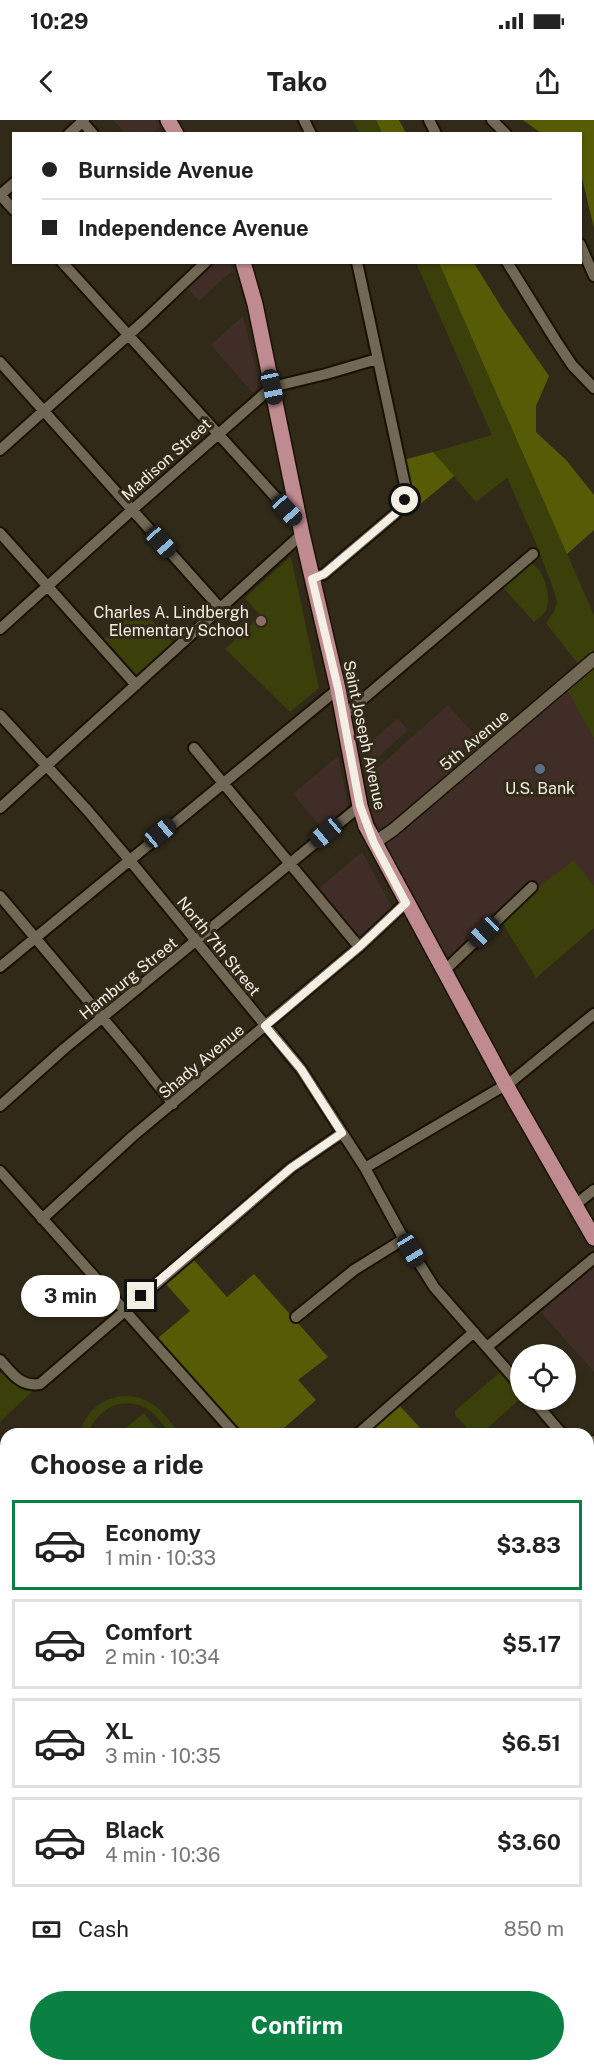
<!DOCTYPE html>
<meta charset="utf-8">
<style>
body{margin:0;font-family:"Public Sans",sans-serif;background:#f6f6f6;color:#222;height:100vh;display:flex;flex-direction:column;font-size:22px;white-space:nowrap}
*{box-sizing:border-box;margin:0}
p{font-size:20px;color:#767676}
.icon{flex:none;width:33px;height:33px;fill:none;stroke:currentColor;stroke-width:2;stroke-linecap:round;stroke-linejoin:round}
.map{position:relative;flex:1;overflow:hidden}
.sheet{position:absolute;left:0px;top:1308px;width:594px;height:644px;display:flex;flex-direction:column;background:#fff;border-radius:18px 18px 0 0;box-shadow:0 2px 4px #0004}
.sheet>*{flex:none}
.top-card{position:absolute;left:12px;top:12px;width:570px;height:132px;border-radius:0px;box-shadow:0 2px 4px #0004;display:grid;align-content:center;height:132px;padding:0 30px;background:#fff}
.buttons{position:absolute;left:510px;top:1224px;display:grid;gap:12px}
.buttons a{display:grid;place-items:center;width:66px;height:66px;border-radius:50%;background:#fff;box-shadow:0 2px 4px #0004;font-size:30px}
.end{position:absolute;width:27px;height:27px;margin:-14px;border:8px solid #f4efe4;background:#111;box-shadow:0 0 0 3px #111}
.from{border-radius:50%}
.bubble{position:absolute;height:42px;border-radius:21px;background:#fff;box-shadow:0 2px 4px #0004;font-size:20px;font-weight:700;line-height:42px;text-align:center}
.car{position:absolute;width:18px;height:36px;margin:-18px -9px;border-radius:8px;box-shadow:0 0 4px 2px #0007;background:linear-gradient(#222 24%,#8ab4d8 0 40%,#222 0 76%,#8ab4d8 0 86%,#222 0)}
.top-card b{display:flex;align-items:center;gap:21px;height:57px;font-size:22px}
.top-card b+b{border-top:2px solid #e0e0e0}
.top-card i{width:15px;height:15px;background:#222}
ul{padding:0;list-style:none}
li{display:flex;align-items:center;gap:18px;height:90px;margin:0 12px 9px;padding:0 18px;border:3px solid #e0e0e0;border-radius:0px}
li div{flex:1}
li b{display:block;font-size:22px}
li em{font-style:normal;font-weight:700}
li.active{border-color:#0b8043}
li>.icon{width:54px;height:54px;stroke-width:1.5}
h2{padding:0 30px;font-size:27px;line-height:72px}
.pay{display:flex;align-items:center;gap:15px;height:66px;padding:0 30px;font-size:22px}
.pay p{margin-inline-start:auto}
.cta{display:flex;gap:12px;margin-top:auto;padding:12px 30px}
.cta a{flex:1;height:69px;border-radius:36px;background:#0b8043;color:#fff;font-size:24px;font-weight:700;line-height:69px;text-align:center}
.status{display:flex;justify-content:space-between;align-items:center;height:42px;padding:0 30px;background:#fff;direction:ltr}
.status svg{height:16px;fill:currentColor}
header{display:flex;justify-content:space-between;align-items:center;height:78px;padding:0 30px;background:#fff;font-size:27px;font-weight:700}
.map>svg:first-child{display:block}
.commercial{fill:#402d27}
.green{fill:#3b3f09}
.forest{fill:#565b06}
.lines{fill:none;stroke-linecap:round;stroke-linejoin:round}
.minor-casing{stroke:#191203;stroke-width:14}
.tertiary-casing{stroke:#191203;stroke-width:15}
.primary-casing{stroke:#191203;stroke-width:18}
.minor{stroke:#716855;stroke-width:10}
.tertiary{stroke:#716855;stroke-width:12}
.primary{stroke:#bf8b90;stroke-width:15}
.route{stroke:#f4efe4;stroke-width:8}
.education-dot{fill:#8d6e63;stroke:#312a19;stroke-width:2}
.service-dot{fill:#5c6f8a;stroke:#312a19;stroke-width:2}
.labels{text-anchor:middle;stroke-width:6;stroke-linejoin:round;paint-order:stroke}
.street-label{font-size:16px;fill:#f4efe4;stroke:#312a19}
.poi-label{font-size:16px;fill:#f4efe4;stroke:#312a19;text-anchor:end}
</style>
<div class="status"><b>10:29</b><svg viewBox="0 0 49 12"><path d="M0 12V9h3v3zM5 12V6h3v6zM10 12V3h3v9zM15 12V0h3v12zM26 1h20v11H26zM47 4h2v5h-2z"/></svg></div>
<header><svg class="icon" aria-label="back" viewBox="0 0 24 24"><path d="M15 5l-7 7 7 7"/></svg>Tako<svg class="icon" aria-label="share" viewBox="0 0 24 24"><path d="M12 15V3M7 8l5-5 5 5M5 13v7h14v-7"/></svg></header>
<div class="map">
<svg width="594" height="1951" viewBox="0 0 594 1951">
<rect width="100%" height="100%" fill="#312a19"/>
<path class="commercial" d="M 113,0 L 156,0 L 160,7 L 152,13 L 125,13 Z
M 213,143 L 231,143 L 233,150 L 199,181 L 186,167 Z
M 243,196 L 258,259 L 257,268 L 253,273 L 211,225 Z
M 567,570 L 594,619 L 594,766 L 573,741 L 454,835 L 449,837 L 443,831 L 385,729 L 386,725 L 389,719 Z
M 448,585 L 484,625 L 394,701 L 380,708 L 374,700 L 365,659 Z
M 398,598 L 408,610 L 364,650 L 359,632 Z
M 338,636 L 348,686 L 346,690 L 323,710 L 293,674 Z
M 362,732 L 390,783 L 391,788 L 388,794 L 358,819 L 316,771 Z
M 594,1145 L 594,1252 L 538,1189 Z"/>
<path class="green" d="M 353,0 L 376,0 L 382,13 L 359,13 Z
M 416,143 L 439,143 L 594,495 L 594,530 L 578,544 L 546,503 L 555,490 L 557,482 L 554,471 L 536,423 L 507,358 L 476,382 L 433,332 L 492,315 Z
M 290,437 L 292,441 L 319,568 L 290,592 L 225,529 L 261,496 L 245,478 Z
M 531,443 C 544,449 551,474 547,488 C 545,494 539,498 534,502 L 500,464 L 525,444 Z
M 139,487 L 173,523 L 136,556 L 132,555 L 101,521 Z
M 594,548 L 594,619 L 567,570 Z
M 574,740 L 594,766 L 594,808 L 536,858 L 502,802 L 532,772 Z
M 4,1250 L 18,1265 L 33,1271 L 0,1302 L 0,1253 Z
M 500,1252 L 520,1275 L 520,1279 L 481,1314 L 473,1314 L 455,1295 L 455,1291 Z
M 121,1276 C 152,1275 162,1291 180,1314 L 170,1314 C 163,1305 155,1293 144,1287 C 121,1276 95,1291 88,1314 L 80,1314 C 85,1292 99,1280 121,1276 Z
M 144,1293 L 161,1314 L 118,1314 Z
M 6,1329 L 6,1387 L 0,1383 L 0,1332 Z"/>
<path class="forest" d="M 376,0 L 399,0 L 406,13 L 382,13 Z
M 523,0 L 594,0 L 594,108 L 581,54 L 580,14 L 541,13 Z
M 439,143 L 474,143 L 503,190 L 549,256 L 536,286 L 536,312 L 566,340 L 594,375 L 594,410 L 567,434 Z
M 433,332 L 454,356 L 419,385 L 411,381 L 403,340 Z
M 192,1138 L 227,1177 L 254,1154 L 328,1237 L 298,1260 L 316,1280 L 277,1314 L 243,1314 L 157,1219 L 190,1191 L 164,1162 Z
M 398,1284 L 424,1312 L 422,1314 L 364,1314 Z"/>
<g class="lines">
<defs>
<path id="minor" d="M 81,0 L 93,14
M 304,0 L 311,14
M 429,0 L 436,14
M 492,0 L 506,14
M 69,14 L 84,0
M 14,63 L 0,75 L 14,90
M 580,124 L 594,156
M 62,142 L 299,403
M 507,142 L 556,221 L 572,245 L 594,268
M 0,242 L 220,488
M 0,330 L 144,201 L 206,142
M 0,413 L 136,565
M 312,459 L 324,454 L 395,394 L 406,380 L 405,365 L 357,142
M 0,509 L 132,390 L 272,267 L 326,254 L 377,239
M 0,595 L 88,691 L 137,749 L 301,949 L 365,1048 L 401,1114 L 434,1167 L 520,1265
M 343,596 L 533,434
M 194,628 L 359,827
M 0,688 L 302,414
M 0,776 L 138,940 L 173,984
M 0,847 L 338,569
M 444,851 L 532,767
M 0,986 L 65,928 L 360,686
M 365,1048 L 512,961 L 594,894
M 0,1051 L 235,1314
M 575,1085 L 594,1070
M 42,1099 L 133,1016 L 359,827 L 406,783
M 296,1197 L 354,1150 L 404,1119
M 487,1227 L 594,1138
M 0,1240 C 12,1253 20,1267 40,1264 L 291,1048 L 342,1013
M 533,1280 L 562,1314
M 358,1314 L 474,1212
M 591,1325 L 594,1343
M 0,1430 L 6,1438
M 588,1482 L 594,1481
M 588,1609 L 594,1608
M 0,1610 L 6,1619
M 0,1650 L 6,1633
M 0,1655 L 6,1665
M 588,1734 L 594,1733
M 588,1863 L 594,1862
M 0,1870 L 6,1877
M 69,1946 L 74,1951
M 259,1946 L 264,1951
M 554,1946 L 555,1951
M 103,1951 L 109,1946
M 270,1951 L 276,1946
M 436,1951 L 442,1946"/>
<path id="tertiary" d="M 374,723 L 393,710 L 594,539
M 588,1327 L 594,1322
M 0,1861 L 6,1856"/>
<path id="primary" d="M 168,0 L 176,14
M 243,142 L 255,184 L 302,414 L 338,569 L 360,686 L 366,706 L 506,965 L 594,1118"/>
</defs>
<use href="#minor" class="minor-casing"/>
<use href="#tertiary" class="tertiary-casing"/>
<use href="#primary" class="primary-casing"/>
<use href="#minor" class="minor"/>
<use href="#tertiary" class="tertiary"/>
<use href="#primary" class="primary"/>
</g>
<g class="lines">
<path class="route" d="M 141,1176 L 291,1048 L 342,1013 L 301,949 L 265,906 L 359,827 L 406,783 L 374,723 L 360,686 L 338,568 L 312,459 L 324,454 L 395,394 L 405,380"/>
</g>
<circle class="education-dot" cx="261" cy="501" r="6"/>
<circle class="service-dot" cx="540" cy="649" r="6"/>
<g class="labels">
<g class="street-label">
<text transform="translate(166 339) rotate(-42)" y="6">Madison Street</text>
<text transform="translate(365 615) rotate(78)" y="6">Saint Joseph Avenue</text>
<text transform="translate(474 620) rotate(-40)" y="6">5th Avenue</text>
<text transform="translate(219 826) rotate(51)" y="6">North 7th Street</text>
<text transform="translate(128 858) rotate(-39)" y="6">Hamburg Street</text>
<text transform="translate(201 941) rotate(-40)" y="6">Shady Avenue</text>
</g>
<g class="poi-label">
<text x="249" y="498">Charles A. Lindbergh<tspan x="249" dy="18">Elementary School</tspan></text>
<text x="540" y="674" text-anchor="middle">U.S. Bank</text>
</g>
</g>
</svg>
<div class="buttons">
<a><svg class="icon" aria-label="locate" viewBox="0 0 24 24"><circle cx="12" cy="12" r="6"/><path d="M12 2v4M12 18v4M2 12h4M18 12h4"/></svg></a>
</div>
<i class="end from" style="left:405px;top:380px"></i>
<i class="end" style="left:141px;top:1176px"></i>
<div class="bubble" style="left:21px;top:1155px;width:99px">3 min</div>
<i class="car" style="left:272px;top:267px;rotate:168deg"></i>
<i class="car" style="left:287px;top:390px;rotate:138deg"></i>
<i class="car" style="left:161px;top:422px;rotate:138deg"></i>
<i class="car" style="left:160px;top:713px;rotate:50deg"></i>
<i class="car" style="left:326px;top:713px;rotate:230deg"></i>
<i class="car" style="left:484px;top:812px;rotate:226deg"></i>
<i class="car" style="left:411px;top:1130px;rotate:149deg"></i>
<div class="top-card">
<b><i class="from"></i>Burnside Avenue</b>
<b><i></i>Independence Avenue</b>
</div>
<section class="sheet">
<h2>Choose a ride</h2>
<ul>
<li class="active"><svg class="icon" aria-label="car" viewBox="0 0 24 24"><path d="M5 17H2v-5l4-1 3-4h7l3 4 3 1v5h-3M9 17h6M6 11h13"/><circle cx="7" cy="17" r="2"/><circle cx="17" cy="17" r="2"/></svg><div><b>Economy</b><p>1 min · 10:33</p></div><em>$3.83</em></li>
<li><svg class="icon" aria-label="car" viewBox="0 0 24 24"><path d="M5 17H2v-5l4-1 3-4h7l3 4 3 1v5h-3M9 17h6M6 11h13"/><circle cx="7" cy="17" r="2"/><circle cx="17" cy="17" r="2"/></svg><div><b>Comfort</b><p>2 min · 10:34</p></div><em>$5.17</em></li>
<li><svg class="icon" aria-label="car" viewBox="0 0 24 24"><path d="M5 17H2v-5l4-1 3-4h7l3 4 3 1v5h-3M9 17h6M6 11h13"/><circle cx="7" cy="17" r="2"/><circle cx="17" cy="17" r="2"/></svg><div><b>XL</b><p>3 min · 10:35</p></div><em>$6.51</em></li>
<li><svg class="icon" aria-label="car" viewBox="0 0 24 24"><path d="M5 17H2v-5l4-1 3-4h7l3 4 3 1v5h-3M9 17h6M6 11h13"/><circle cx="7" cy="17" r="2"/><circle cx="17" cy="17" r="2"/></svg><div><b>Black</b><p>4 min · 10:36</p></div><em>$3.60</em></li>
</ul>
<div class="pay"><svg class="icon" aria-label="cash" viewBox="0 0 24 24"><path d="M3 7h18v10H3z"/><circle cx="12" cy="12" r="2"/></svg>Cash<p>850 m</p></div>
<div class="cta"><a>Confirm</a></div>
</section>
</div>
